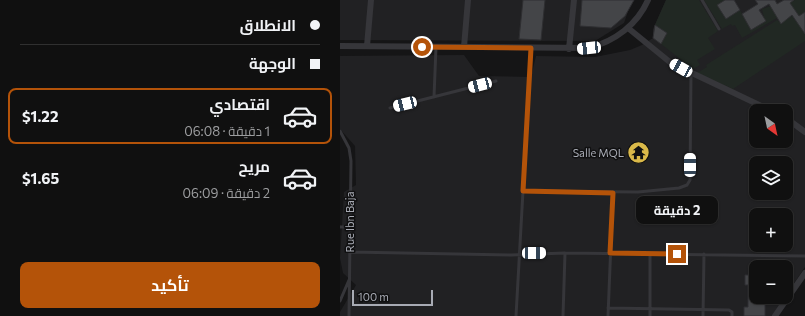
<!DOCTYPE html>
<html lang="ar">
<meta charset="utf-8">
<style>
body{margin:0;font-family:Commissioner,Cairo,sans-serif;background:#191919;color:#f1f3f6;direction:rtl;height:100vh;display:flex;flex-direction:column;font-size:15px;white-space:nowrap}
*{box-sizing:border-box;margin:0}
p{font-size:13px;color:#9c9d9f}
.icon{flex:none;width:22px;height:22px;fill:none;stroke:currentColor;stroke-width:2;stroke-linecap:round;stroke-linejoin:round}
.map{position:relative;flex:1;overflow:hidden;direction:ltr}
.drawer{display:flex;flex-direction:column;background:#101010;width:340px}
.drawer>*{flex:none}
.guide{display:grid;align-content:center;height:88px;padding:0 20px;background:#101010}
.needle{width:26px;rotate:147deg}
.tools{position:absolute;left:409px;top:104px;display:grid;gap:8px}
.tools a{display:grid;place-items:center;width:44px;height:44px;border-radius:8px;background:#101010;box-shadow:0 1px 3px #0004,0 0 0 1px #303030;font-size:20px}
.scale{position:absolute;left:12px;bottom:10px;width:81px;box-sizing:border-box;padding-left:4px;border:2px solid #a8abb4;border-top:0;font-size:11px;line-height:14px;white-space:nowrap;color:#a8abb4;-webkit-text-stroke:3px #101011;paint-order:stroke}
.end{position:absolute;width:18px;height:18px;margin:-9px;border:5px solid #b45309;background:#fff;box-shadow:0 0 0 2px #fff}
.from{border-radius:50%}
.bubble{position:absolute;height:28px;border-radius:8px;background:#101010;box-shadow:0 1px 3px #0004,0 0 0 1px #303030;font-size:13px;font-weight:700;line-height:28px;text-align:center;direction:rtl}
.car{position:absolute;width:12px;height:24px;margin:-12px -6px;border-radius:5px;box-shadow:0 0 3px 1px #0007;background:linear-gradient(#fff 24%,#345 0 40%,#fff 0 76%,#345 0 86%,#fff 0)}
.guide b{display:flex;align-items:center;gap:14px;height:38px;font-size:15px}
.guide b+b{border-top:1px solid #303030}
.guide i{width:10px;height:10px;background:#f1f3f6}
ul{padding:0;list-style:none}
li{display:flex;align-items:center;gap:12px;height:56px;margin:0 8px 6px;padding:0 12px;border:2px solid transparent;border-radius:8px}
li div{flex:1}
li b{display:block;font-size:15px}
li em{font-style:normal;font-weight:700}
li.active{border-color:#b45309}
li>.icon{width:36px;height:36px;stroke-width:1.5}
.action{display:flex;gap:8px;margin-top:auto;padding:8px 20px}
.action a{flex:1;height:46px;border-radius:8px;background:#b45309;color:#fff;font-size:16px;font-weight:700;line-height:46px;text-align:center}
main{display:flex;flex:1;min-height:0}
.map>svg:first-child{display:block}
.built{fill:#212123;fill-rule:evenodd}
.green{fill:#212823}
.building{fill:#444548;stroke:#2f2f32}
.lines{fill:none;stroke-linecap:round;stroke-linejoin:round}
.lane{stroke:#36363a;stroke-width:3}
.street{stroke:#36363a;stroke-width:6}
.route{stroke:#b45309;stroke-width:5}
.labels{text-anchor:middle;stroke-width:3;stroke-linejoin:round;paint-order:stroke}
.poi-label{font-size:11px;fill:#a8abb4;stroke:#101011;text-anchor:end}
.street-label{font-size:11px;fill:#a8abb4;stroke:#101011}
</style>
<main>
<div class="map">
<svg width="465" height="316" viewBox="0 0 465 316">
<rect width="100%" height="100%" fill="#151516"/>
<path class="built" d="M 0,0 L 292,0 L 284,23 L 255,41 L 0,40 Z
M 326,0 L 465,0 L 465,267 L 446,295 L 446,267 L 416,267 L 416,297 L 445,297 L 432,316 L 0,316 L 0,312 L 16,285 L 3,273 L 0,258 L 4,192 L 16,185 L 15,146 L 0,129 L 0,56 L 124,55 L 139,76 L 191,77 L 196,56 L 255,57 L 290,50 L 302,45 L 313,38 L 313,29 ZM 416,111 L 446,111 L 446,141 L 416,141 ZM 416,163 L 446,163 L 446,193 L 416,193 ZM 416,215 L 446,215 L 446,245 L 416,245 Z"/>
<path class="green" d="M 326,0 L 359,0 L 378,31 L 368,38 L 375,49 L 357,60 L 360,65 L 353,69 L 321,44 L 327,33 L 315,25 Z
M 364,0 L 385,0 L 377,5 L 386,19 L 400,10 L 411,29 L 425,21 L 422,9 L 431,6 L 437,15 L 437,18 L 402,38 L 395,25 L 392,26 L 391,24 L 382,29 Z
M 455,0 L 465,0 L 465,41 L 393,89 L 357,73 L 367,67 L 366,65 L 437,20 L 441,23 L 456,13 L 450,3 Z"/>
<path class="building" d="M 183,0 L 205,0 L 201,40 L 179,39 Z
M 242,0 L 294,0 L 285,16 L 271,28 L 240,26 Z
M 385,0 L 394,0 L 400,10 L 386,19 L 377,5 Z
M 415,0 L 435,0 L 437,4 L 444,0 L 454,0 L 450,3 L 459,16 L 465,12 L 465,34 L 452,15 L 441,24 L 429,4 L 419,10 L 426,21 L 411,30 L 402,14 L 418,4 Z
M 315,25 L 327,33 L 321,44 L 313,38 Z
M 405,275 L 416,275 L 416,297 L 425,297 L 425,316 L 404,316 L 404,307 L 408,307 L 408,285 L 405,285 Z"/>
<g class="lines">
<path class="lane" d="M 362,0 L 379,29
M 94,97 L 96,47
M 50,108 L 156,81
M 0,131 L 9,148 L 11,161 L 9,316
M 183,191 L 298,192 L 339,188 L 347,185 L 350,180 L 351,73
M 0,227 L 10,227
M 10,252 L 171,255 L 225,253 L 465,256
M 0,301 L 9,280
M 268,308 L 389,310 L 392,312 L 392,316
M 176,316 L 191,48
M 223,316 L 225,253
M 268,316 L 273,193
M 310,316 L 310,254
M 363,316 L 364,254"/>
<path class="street" d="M 288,28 L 331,63 L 432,111
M 0,46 L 249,48 C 275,41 297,25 308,0
M 27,46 L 31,0
M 124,47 L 128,0
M 229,49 L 234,0
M 446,118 L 465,132
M 435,316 L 465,273"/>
</g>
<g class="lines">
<path class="route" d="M 82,47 L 191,48 L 183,191 L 273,193 L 270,253 L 337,254"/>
</g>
<defs>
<symbol id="temple-disc" viewBox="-11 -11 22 22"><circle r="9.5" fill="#dab949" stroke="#101011"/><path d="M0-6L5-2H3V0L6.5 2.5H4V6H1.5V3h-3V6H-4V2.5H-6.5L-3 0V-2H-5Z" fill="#111"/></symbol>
</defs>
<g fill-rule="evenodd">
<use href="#temple-disc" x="286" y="140" width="25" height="25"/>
</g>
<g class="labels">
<g class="poi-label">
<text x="284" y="157">Salle MQL</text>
</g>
<g class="street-label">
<text transform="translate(10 222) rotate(-90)" y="4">Rue Ibn Baja</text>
</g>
</g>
</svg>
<div class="tools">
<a><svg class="needle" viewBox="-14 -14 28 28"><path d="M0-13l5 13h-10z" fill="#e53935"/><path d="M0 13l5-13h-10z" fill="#9c9d9f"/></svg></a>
<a><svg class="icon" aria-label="layers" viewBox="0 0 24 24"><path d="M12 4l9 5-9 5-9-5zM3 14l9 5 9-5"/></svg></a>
<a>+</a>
<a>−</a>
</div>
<div class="scale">100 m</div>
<i class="end from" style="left:82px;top:47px"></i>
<i class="end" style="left:337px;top:254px"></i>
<div class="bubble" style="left:296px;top:196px;width:82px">2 دقيقة</div>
<i class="car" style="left:249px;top:48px;rotate:264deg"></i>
<i class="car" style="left:341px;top:68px;rotate:299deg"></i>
<i class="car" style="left:140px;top:85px;rotate:255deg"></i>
<i class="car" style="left:65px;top:104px;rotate:256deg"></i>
<i class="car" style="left:350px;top:165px;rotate:0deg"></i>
<i class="car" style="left:194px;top:253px;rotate:89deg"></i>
</div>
<section class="drawer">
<div class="guide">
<b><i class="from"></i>الانطلاق</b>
<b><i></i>الوجهة</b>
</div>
<ul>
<li class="active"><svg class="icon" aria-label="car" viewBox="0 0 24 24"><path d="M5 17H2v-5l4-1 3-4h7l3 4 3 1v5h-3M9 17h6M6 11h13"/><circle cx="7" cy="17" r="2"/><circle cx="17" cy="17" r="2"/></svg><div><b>اقتصادي</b><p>1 دقيقة · 06:08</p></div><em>$1.22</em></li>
<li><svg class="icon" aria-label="car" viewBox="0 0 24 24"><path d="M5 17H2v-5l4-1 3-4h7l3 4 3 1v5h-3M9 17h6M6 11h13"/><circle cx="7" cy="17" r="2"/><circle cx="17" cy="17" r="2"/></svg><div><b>مريح</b><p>2 دقيقة · 06:09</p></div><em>$1.65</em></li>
</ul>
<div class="action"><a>تأكيد</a></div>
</section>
</main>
